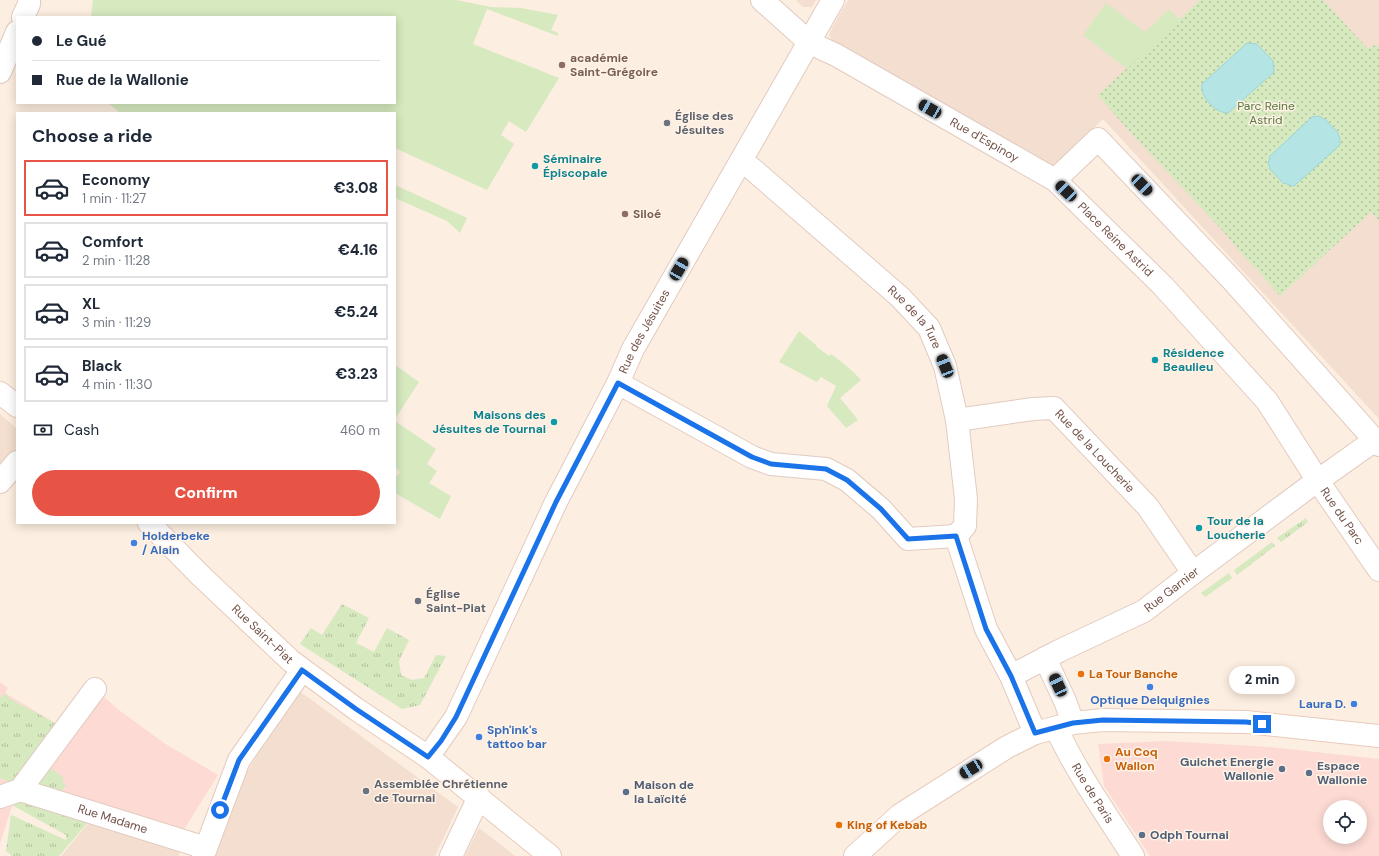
<!DOCTYPE html>
<meta charset="utf-8">
<style>
body{margin:0;font-family:"DM Sans",sans-serif;background:#f2f2f3;color:#1f2937;height:100vh;display:flex;flex-direction:column;font-size:15px;white-space:nowrap}
*{box-sizing:border-box;margin:0}
p{font-size:13px;color:#747a83}
.icon{flex:none;width:22px;height:22px;fill:none;stroke:currentColor;stroke-width:2;stroke-linecap:round;stroke-linejoin:round}
.map{position:relative;flex:1;overflow:hidden}
.side{position:absolute;left:16px;top:112px;width:380px;height:412px;display:flex;flex-direction:column;background:#fff;border-radius:0px;box-shadow:0 2px 10px #0003}
.side>*{flex:none}
.top-card{position:absolute;left:16px;top:16px;width:380px;height:88px;border-radius:0px;box-shadow:0 2px 10px #0003;display:grid;align-content:center;height:88px;padding:0 16px;background:#fff}
.fabs{position:absolute;left:1323px;top:800px;display:grid;gap:8px}
.fabs a{display:grid;place-items:center;width:44px;height:44px;border-radius:50%;background:#fff;box-shadow:0 2px 10px #0003;font-size:20px}
.end{position:absolute;width:18px;height:18px;margin:-9px;border:5px solid #1a73e8;background:#fff;box-shadow:0 0 0 2px #fff}
.from{border-radius:50%}
.bubble{position:absolute;height:28px;border-radius:14px;background:#fff;box-shadow:0 2px 10px #0003;font-size:13px;font-weight:800;line-height:28px;text-align:center}
.car{position:absolute;width:12px;height:24px;margin:-12px -6px;border-radius:5px;box-shadow:0 0 3px 1px #0007;background:linear-gradient(#222 24%,#8ab4d8 0 40%,#222 0 76%,#8ab4d8 0 86%,#222 0)}
.top-card b{display:flex;align-items:center;gap:14px;height:38px;font-size:15px}
.top-card b+b{border-top:1px solid #e0e1e3}
.top-card i{width:10px;height:10px;background:#1f2937}
ul{padding:0;list-style:none}
li{display:flex;align-items:center;gap:12px;height:56px;margin:0 8px 6px;padding:0 8px;border:2px solid #e0e1e3;border-radius:0px}
li div{flex:1}
li b{display:block;font-size:15px}
li em{font-style:normal;font-weight:800}
li.selected{border-color:#e75445}
li>.icon{width:36px;height:36px;stroke-width:1.5}
h2{padding:0 16px;font-size:18px;line-height:48px}
.pay{display:flex;align-items:center;gap:10px;height:44px;padding:0 16px;font-size:15px}
.pay p{margin-inline-start:auto}
.action{display:flex;gap:8px;margin-top:auto;padding:8px 16px}
.action a{flex:1;height:46px;border-radius:24px;background:#e75445;color:#fff;font-size:16px;font-weight:800;line-height:46px;text-align:center}
.map>svg:first-child{display:block}
.residential{fill:#f4decf}
.commercial{fill:#fddbd4;fill-rule:evenodd}
.grass{fill:url(#grass-tufts)}
.park{fill:url(#park-dots)}
.garden{fill:#d6e9bf}
.water{fill:#b5e4e5;stroke:#9cd5d7}
.lines{fill:none;stroke-linecap:round;stroke-linejoin:round}
.street-casing{stroke:#e2cbc0;stroke-width:24}
.secondary-casing{stroke:#e7cbbc;stroke-width:24}
.street{stroke:#fff;stroke-width:22}
.secondary{stroke:#fff;stroke-width:22}
.route{stroke:#1a73e8;stroke-width:5}
.education-dot{fill:#8d6e63;stroke:#fff2e6;stroke-width:1.5}
.worship-dot{fill:#6b7280;stroke:#fff2e6;stroke-width:1.5}
.culture-dot{fill:#0f9aa8;stroke:#fff2e6;stroke-width:1.5}
.shop-dot{fill:#3f7fe0;stroke:#fff2e6;stroke-width:1.5}
.food-dot{fill:#e8710a;stroke:#fff2e6;stroke-width:1.5}
.service-dot{fill:#5c6f8a;stroke:#fff2e6;stroke-width:1.5}
.labels{text-anchor:middle;stroke-width:3;stroke-linejoin:round;paint-order:stroke}
.education-label{font-size:12px;font-weight:bold;fill:#785e54;stroke:#fff2e6;text-anchor:start}
.park-label{font-size:12px;fill:#587840;stroke:#fff2e6}
.worship-label{font-size:12px;font-weight:bold;fill:#5b616d;stroke:#fff2e6;text-anchor:start}
.street-label{font-size:12px;fill:#735148;stroke:#fff2e6}
.culture-label{font-size:12px;font-weight:bold;fill:#0d838f;stroke:#fff2e6;text-anchor:start}
.shop-label{font-size:12px;font-weight:bold;fill:#366cbe;stroke:#fff2e6;text-anchor:start}
.food-label{font-size:12px;font-weight:bold;fill:#c56008;stroke:#fff2e6;text-anchor:start}
.service-label{font-size:12px;font-weight:bold;fill:#4e5e75;stroke:#fff2e6;text-anchor:start}
</style>
<div class="map">
<svg width="1379" height="856" viewBox="0 0 1379 856">
<defs>
<pattern id="grass-tufts" width="24" height="20" patternUnits="userSpaceOnUse"><rect width="24" height="20" fill="#d6e9bf"/><path d="M3 7l-1-3M5 7V3M7 7l1-3M15 17l-1-3M17 17v-4M19 17l1-3" fill="none" stroke="#b2bf9d"/></pattern>
<pattern id="park-dots" width="8" height="8" patternUnits="userSpaceOnUse"><rect width="8" height="8" fill="#d6e9bf"/><path d="M2 2h.1M6 6h.1" fill="none" stroke="#b2bf9d" stroke-width="1.8" stroke-linecap="round"/></pattern>
</defs>
<rect width="100%" height="100%" fill="#fceee0"/>
<path class="residential" d="M 796,0 L 816,0 L 812,7 L 803,7 Z
M 848,0 L 1379,0 L 1379,419 L 1103,119 L 1058,162 L 1054,165 L 1050,166 L 832,41 L 829,35 L 832,28 Z
M 0,414 L 17,429 L 17,449 L 0,468 Z
M 298,690 L 458,807 L 435,856 L 215,856 L 244,776 Z
M 96,814 L 182,840 L 179,856 L 61,856 Z
M 479,828 L 515,856 L 465,856 Z"/>
<path class="commercial" d="M 0,682 L 8,688 L 5,693 L 60,726 L 90,685 L 119,710 L 164,743 L 218,775 L 180,836 L 25,797 L 12,806 L 0,844 Z
M 1165,741 L 1270,747 L 1379,759 L 1379,856 L 1150,856 L 1104,786 L 1098,744 ZM 1330,807 L 1360,807 L 1360,837 L 1330,837 Z"/>
<path class="grass" d="M 1306,518 L 1308,522 L 1281,542 L 1277,538 Z
M 1272,542 L 1275,546 L 1237,575 L 1234,570 Z
M 1229,573 L 1232,578 L 1205,597 L 1201,593 Z
M 342,604 L 369,618 L 356,643 L 374,652 L 387,628 L 409,640 L 399,661 L 401,675 L 412,680 L 424,678 L 436,655 L 446,656 L 420,705 L 402,709 L 300,644 L 311,628 L 322,635 Z
M 5,693 L 9,698 L 60,726 L 18,785 L 0,778 L 0,698 Z
M 49,767 L 63,777 L 63,782 L 66,785 L 58,797 L 33,789 Z
M 25,797 L 89,821 L 59,856 L 12,856 L 6,851 L 11,815 L 66,840 L 66,835 L 12,805 Z"/>
<path class="park" d="M 1200,0 L 1323,0 L 1368,49 L 1375,45 L 1379,46 L 1379,221 L 1371,212 L 1280,296 L 1256,268 C 1251,266 1228,237 1222,230 C 1181,185 1137,142 1098,95 Z"/>
<path class="garden" d="M 93,0 L 456,0 L 491,7 L 521,8 L 558,15 L 551,30 L 558,33 L 558,36 L 487,9 L 473,44 L 559,78 L 526,132 L 509,121 L 501,135 L 514,144 L 487,190 L 395,148 L 395,113 L 120,113 L 108,103 L 395,103 L 395,17 L 91,17 Z
M 1106,3 L 1145,32 L 1169,9 L 1180,20 L 1127,69 L 1083,35 Z
M 395,185 L 467,218 L 460,233 L 447,221 L 395,198 Z
M 799,331 L 816,345 L 817,347 L 829,356 L 831,354 C 842,362 852,370 861,380 L 840,398 L 858,420 L 846,428 L 827,406 L 836,386 L 821,377 L 817,382 L 779,362 Z
M 395,365 L 419,382 L 395,419 Z
M 395,421 L 436,449 L 427,464 L 437,471 L 429,483 L 451,496 L 440,519 L 395,493 L 395,478 L 400,472 L 395,467 Z"/>
<path class="water" d="M 1247,43 L 1257,44 L 1273,61 L 1274,72 L 1228,113 C 1215,113 1200,97 1202,84 Z
M 1313,116 L 1314,117 L 1320,116 L 1323,119 L 1324,118 L 1339,134 L 1338,135 L 1340,138 L 1340,145 L 1294,186 L 1289,185 L 1285,183 L 1284,184 L 1269,168 L 1270,167 L 1268,163 L 1270,158 L 1269,157 Z"/>
<g class="lines">
<defs>
<g id="street">
<path id="s1" d="M 762,0 L 810,43 L 836,55 L 1055,180 L 1163,286 L 1267,401 L 1318,481 L 1379,570"/>
<path d="M 23,17 L 29,4 L 29,0"/>
<path d="M 0,72 L 17,32"/>
<path id="s2" d="M 741,162 L 750,167 L 900,297 L 929,328 L 945,366 L 957,420 L 966,499 L 965,526 L 956,536"/>
<path d="M 1055,180 L 1098,139 L 1233,281 L 1379,445"/>
<path d="M 618,383 L 752,457 L 771,464 L 826,469 L 847,480 L 881,509 L 908,539 L 956,536"/>
<path id="s3" d="M 957,420 L 1033,409 L 1054,408 L 1148,507 L 1193,573"/>
<path d="M 0,482 L 17,462"/>
<path d="M 956,536 L 986,629 L 1011,676 L 1035,733"/>
<path d="M 1045,658 L 1065,701 L 1073,723"/>
<path id="s4" d="M 1011,676 L 1059,651 L 1144,611 L 1193,573 L 1306,489 L 1375,440"/>
<path id="s5" d="M 1056,728 C 1077,773 1106,814 1133,856"/>
<path id="s6" d="M 428,757 L 456,717 L 556,502 L 618,383 L 633,349 L 833,0"/>
<path id="s7" d="M 20,790 L 206,848"/>
<path d="M 0,797 L 20,790 L 95,689"/>
<path d="M 203,856 L 239,760 L 302,670"/>
<path d="M 451,856 L 479,797"/>
</g>
<g id="secondary">
<path d="M 0,393 L 17,406"/>
<path id="s8" d="M 149,523 L 200,575 L 291,661 L 356,709 L 428,757 L 550,856"/>
<path d="M 855,856 L 900,815 L 1007,747 L 1035,733 L 1073,723 L 1103,720 L 1246,722 L 1379,736"/>
</g>
</defs>
<use href="#street" class="street-casing"/>
<use href="#secondary" class="secondary-casing"/>
<use href="#street" class="street"/>
<use href="#secondary" class="secondary"/>
</g>
<g class="lines">
<path class="route" d="M 220,810 L 239,760 L 302,670 L 356,709 L 428,757 L 441,741 L 456,717 L 556,502 L 618,383 L 752,457 L 771,464 L 826,469 L 847,480 L 881,509 L 908,539 L 956,536 L 986,629 L 1011,676 L 1035,733 L 1073,723 L 1103,720 L 1246,722 L 1262,724"/>
</g>
<g class="education-dot">
<circle cx="562" cy="65" r="4"/>
<circle cx="625" cy="214" r="4"/>
</g>
<g class="worship-dot">
<circle cx="667" cy="123" r="4"/>
<circle cx="418" cy="601" r="4"/>
<circle cx="366" cy="791" r="4"/>
</g>
<g class="culture-dot">
<circle cx="535" cy="166" r="4"/>
<circle cx="1155" cy="360" r="4"/>
<circle cx="554" cy="422" r="4"/>
<circle cx="1199" cy="528" r="4"/>
</g>
<g class="shop-dot">
<circle cx="134" cy="543" r="4"/>
<circle cx="1150" cy="687" r="4"/>
<circle cx="1354" cy="704" r="4"/>
<circle cx="479" cy="737" r="4"/>
</g>
<g class="food-dot">
<circle cx="1081" cy="674" r="4"/>
<circle cx="1107" cy="759" r="4"/>
<circle cx="839" cy="825" r="4"/>
</g>
<g class="service-dot">
<circle cx="1282" cy="769" r="4"/>
<circle cx="1309" cy="773" r="4"/>
<circle cx="626" cy="792" r="4"/>
<circle cx="1142" cy="835" r="4"/>
</g>
<g class="labels">
<g class="education-label">
<text x="570" y="62">académie<tspan x="570" dy="14">Saint-Grégoire</tspan></text>
<text x="633" y="218">Siloé</text>
</g>
<g class="park-label">
<text x="1266" y="110">Parc Reine<tspan x="1266" dy="14">Astrid</tspan></text>
</g>
<g class="worship-label">
<text x="675" y="120">Église des<tspan x="675" dy="14">Jésuites</tspan></text>
<text x="426" y="598">Église<tspan x="426" dy="14">Saint-Piat</tspan></text>
<text x="374" y="788">Assemblée Chrétienne<tspan x="374" dy="14">de Tournai</tspan></text>
</g>
<g class="street-label">
<text dy="4" stroke="none"><textPath href="#s1" startOffset="264">Rue d'Espinoy</textPath></text>
<text dy="4" stroke="none"><textPath href="#s1" startOffset="430">Place Reine Astrid</textPath></text>
<text dy="4" stroke="none"><textPath href="#s2" startOffset="234">Rue de la Ture</textPath></text>
<text dy="4" stroke="none"><textPath href="#s6" startOffset="478">Rue des Jésuites</textPath></text>
<text dy="4" stroke="none"><textPath href="#s3" startOffset="157">Rue de la Loucherie</textPath></text>
<text dy="4" stroke="none"><textPath href="#s1" startOffset="789">Rue du Parc</textPath></text>
<text dy="4" stroke="none"><textPath href="#s4" startOffset="183">Rue Garnier</textPath></text>
<text dy="4" stroke="none"><textPath href="#s8" startOffset="159">Rue Saint-Piat</textPath></text>
<text dy="4" stroke="none"><textPath href="#s5" startOffset="75">Rue de Paris</textPath></text>
<text dy="4" stroke="none"><textPath href="#s7" startOffset="97">Rue Madame</textPath></text>
</g>
<g class="culture-label">
<text x="543" y="163">Séminaire<tspan x="543" dy="14">Épiscopale</tspan></text>
<text x="1163" y="357">Résidence<tspan x="1163" dy="14">Beaulieu</tspan></text>
<text x="546" y="419" text-anchor="end">Maisons des<tspan x="546" dy="14">Jésuites de Tournai</tspan></text>
<text x="1207" y="525">Tour de la<tspan x="1207" dy="14">Loucherie</tspan></text>
</g>
<g class="shop-label">
<text x="142" y="540">Holderbeke<tspan x="142" dy="14">/ Alain</tspan></text>
<text x="1150" y="704" text-anchor="middle">Optique Delquignies</text>
<text x="1346" y="708" text-anchor="end">Laura D.</text>
<text x="487" y="734">Sph'ink's<tspan x="487" dy="14">tattoo bar</tspan></text>
</g>
<g class="food-label">
<text x="1089" y="678">La Tour Banche</text>
<text x="1115" y="756">Au Coq<tspan x="1115" dy="14">Wallon</tspan></text>
<text x="847" y="829">King of Kebab</text>
</g>
<g class="service-label">
<text x="1274" y="766" text-anchor="end">Guichet Energie<tspan x="1274" dy="14">Wallonie</tspan></text>
<text x="1317" y="770">Espace<tspan x="1317" dy="14">Wallonie</tspan></text>
<text x="634" y="789">Maison de<tspan x="634" dy="14">la Laïcité</tspan></text>
<text x="1150" y="839">Odph Tournai</text>
</g>
</g>
</svg>
<div class="fabs">
<a><svg class="icon" aria-label="locate" viewBox="0 0 24 24"><circle cx="12" cy="12" r="6"/><path d="M12 2v4M12 18v4M2 12h4M18 12h4"/></svg></a>
</div>
<i class="end from" style="left:220px;top:810px"></i>
<i class="end" style="left:1262px;top:724px"></i>
<div class="bubble" style="left:1229px;top:666px;width:66px">2 min</div>
<i class="car" style="left:930px;top:109px;rotate:300deg"></i>
<i class="car" style="left:1142px;top:185px;rotate:136deg"></i>
<i class="car" style="left:1066px;top:191px;rotate:314deg"></i>
<i class="car" style="left:679px;top:269px;rotate:30deg"></i>
<i class="car" style="left:945px;top:366px;rotate:338deg"></i>
<i class="car" style="left:1058px;top:685px;rotate:335deg"></i>
<i class="car" style="left:971px;top:769px;rotate:238deg"></i>
<div class="top-card">
<b><i class="from"></i>Le Gué</b>
<b><i></i>Rue de la Wallonie</b>
</div>
<section class="side">
<h2>Choose a ride</h2>
<ul>
<li class="selected"><svg class="icon" aria-label="car" viewBox="0 0 24 24"><path d="M5 17H2v-5l4-1 3-4h7l3 4 3 1v5h-3M9 17h6M6 11h13"/><circle cx="7" cy="17" r="2"/><circle cx="17" cy="17" r="2"/></svg><div><b>Economy</b><p>1 min · 11:27</p></div><em>€3.08</em></li>
<li><svg class="icon" aria-label="car" viewBox="0 0 24 24"><path d="M5 17H2v-5l4-1 3-4h7l3 4 3 1v5h-3M9 17h6M6 11h13"/><circle cx="7" cy="17" r="2"/><circle cx="17" cy="17" r="2"/></svg><div><b>Comfort</b><p>2 min · 11:28</p></div><em>€4.16</em></li>
<li><svg class="icon" aria-label="car" viewBox="0 0 24 24"><path d="M5 17H2v-5l4-1 3-4h7l3 4 3 1v5h-3M9 17h6M6 11h13"/><circle cx="7" cy="17" r="2"/><circle cx="17" cy="17" r="2"/></svg><div><b>XL</b><p>3 min · 11:29</p></div><em>€5.24</em></li>
<li><svg class="icon" aria-label="car" viewBox="0 0 24 24"><path d="M5 17H2v-5l4-1 3-4h7l3 4 3 1v5h-3M9 17h6M6 11h13"/><circle cx="7" cy="17" r="2"/><circle cx="17" cy="17" r="2"/></svg><div><b>Black</b><p>4 min · 11:30</p></div><em>€3.23</em></li>
</ul>
<div class="pay"><svg class="icon" aria-label="cash" viewBox="0 0 24 24"><path d="M3 7h18v10H3z"/><circle cx="12" cy="12" r="2"/></svg>Cash<p>460 m</p></div>
<div class="action"><a>Confirm</a></div>
</section>
</div>
